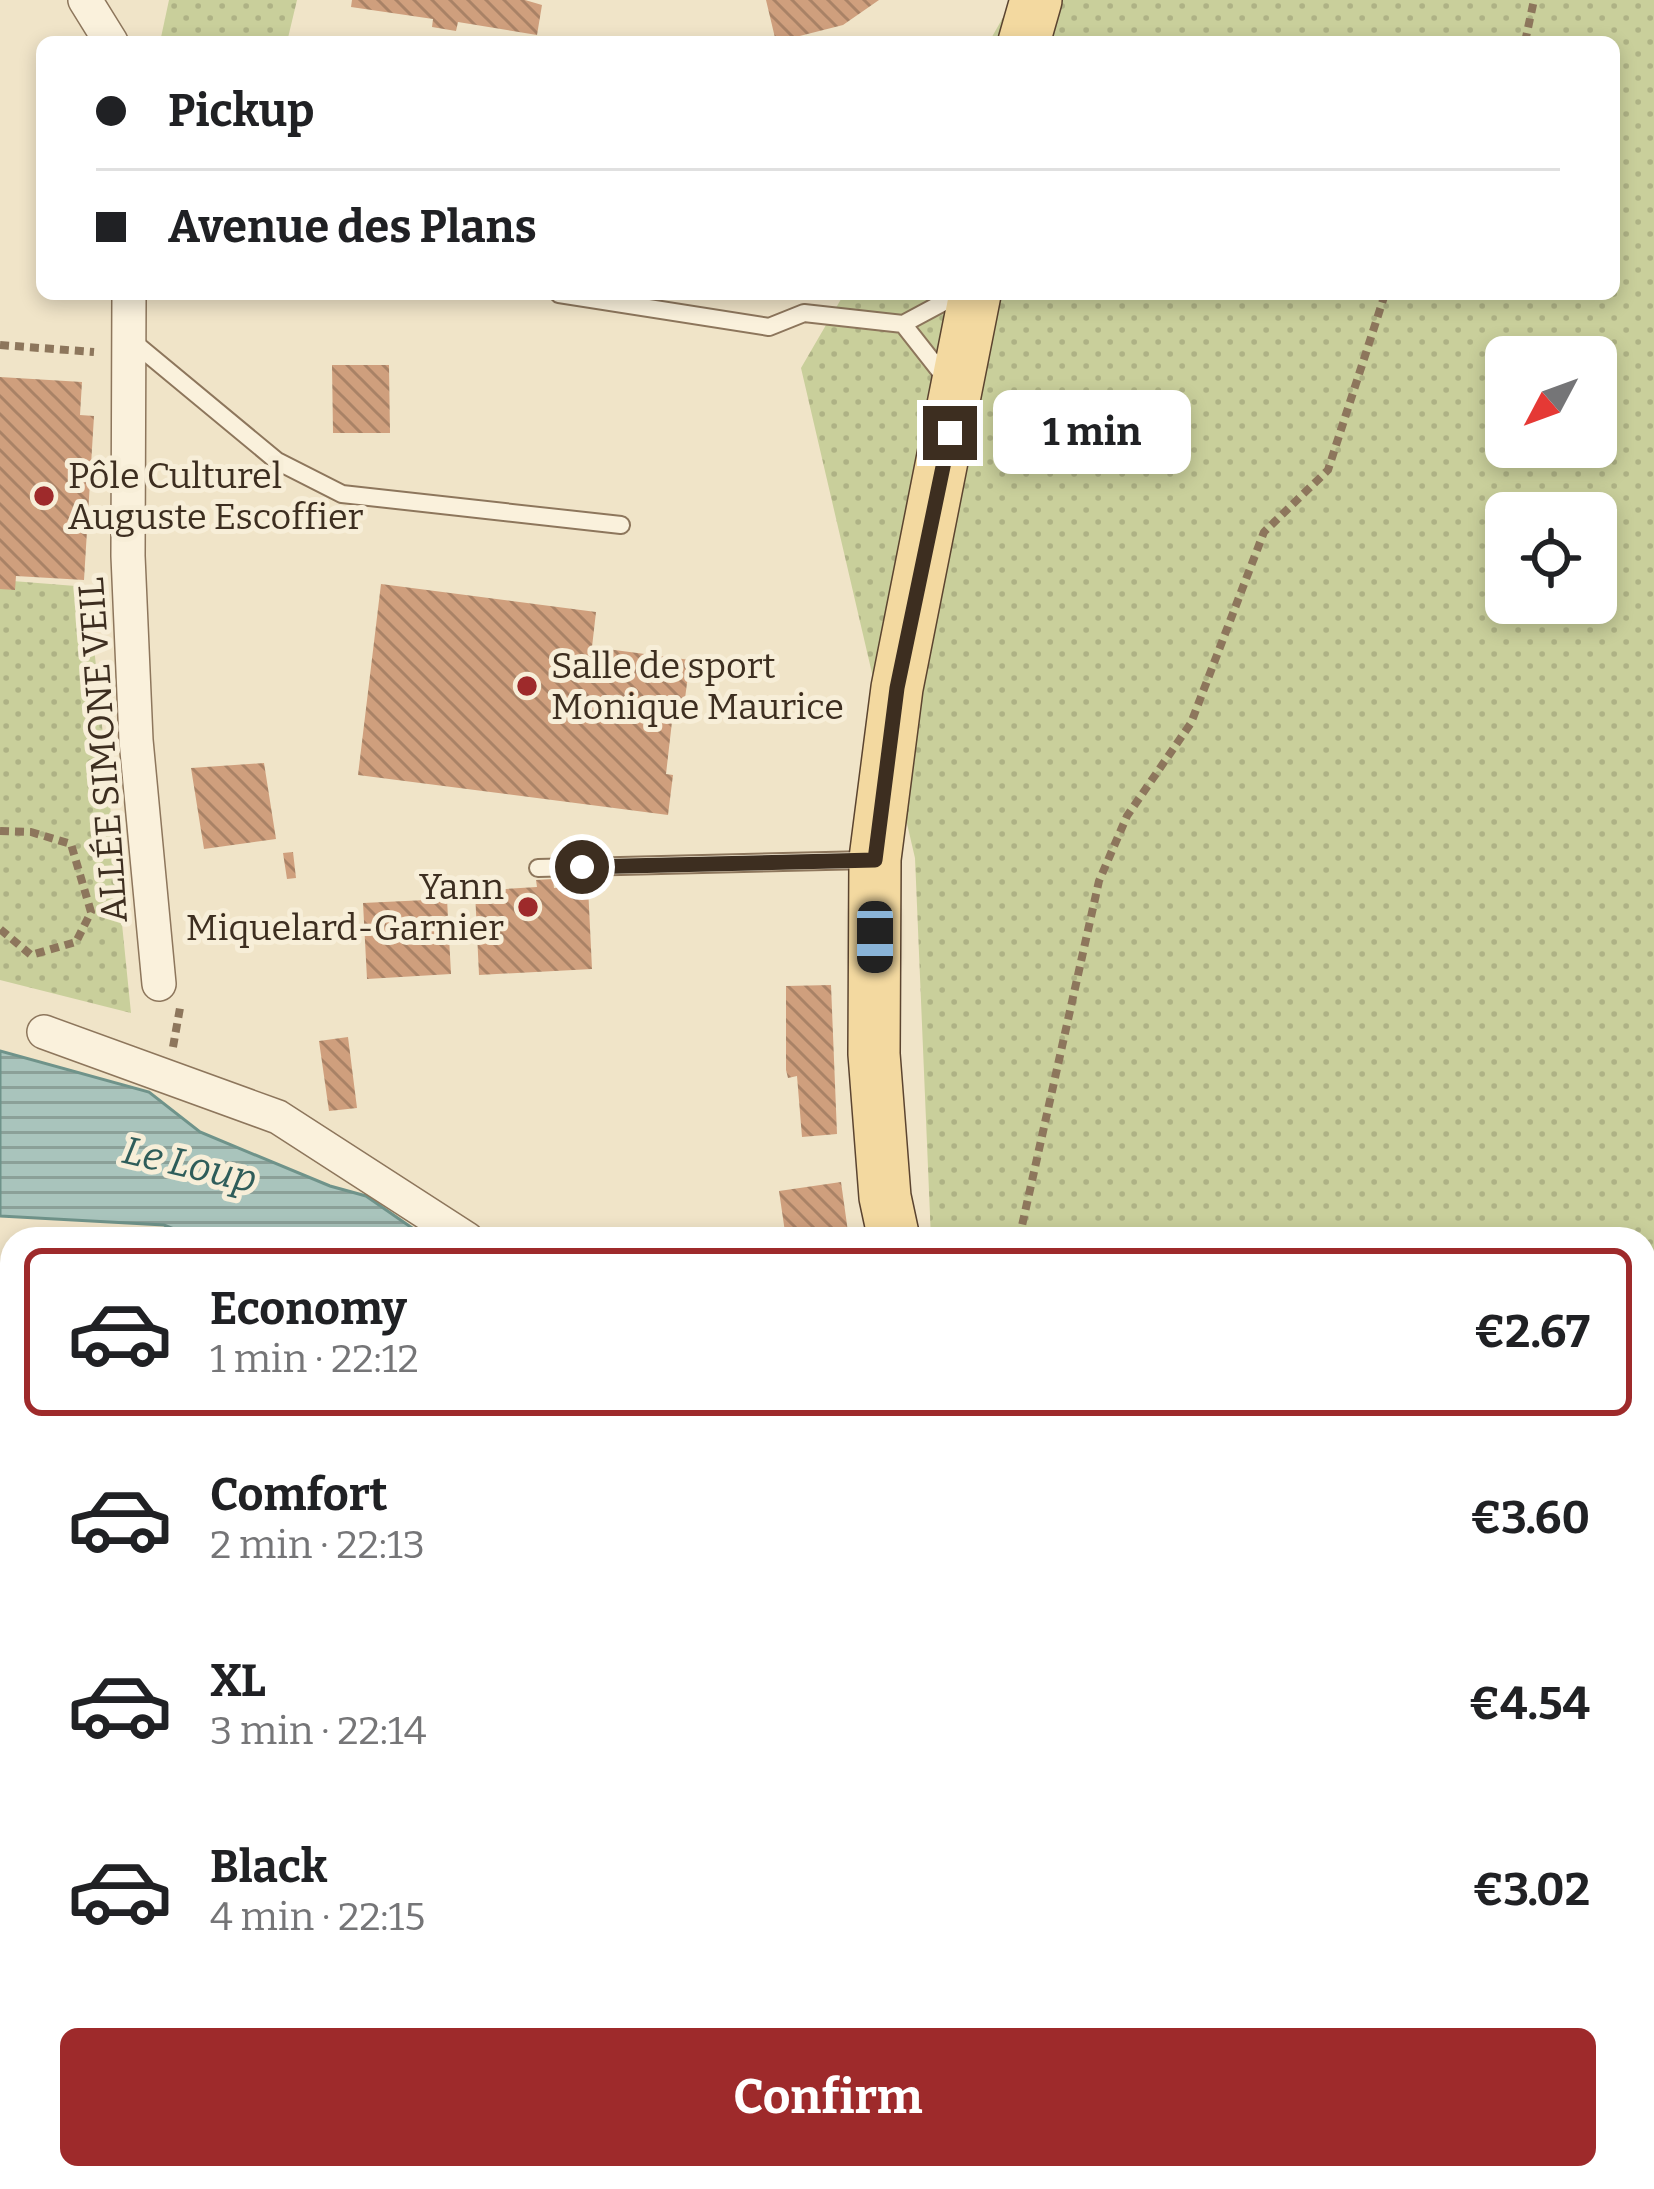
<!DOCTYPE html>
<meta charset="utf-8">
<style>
body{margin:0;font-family:Bitter,serif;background:#f6f6f6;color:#202124;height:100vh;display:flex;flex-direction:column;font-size:45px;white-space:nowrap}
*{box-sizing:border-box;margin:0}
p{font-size:39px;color:#757577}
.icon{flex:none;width:66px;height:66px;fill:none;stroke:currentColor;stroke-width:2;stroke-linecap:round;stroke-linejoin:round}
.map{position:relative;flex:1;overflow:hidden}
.sheet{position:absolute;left:0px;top:1227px;width:1656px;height:963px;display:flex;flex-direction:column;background:#fff;border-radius:36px 36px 0 0;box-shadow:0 6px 18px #0003}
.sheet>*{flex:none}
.hud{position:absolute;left:36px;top:36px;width:1584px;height:264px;border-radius:18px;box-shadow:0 6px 18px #0003;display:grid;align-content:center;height:264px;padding:0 60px;background:#fff}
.needle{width:78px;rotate:229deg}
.fabs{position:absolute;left:1485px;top:336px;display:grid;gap:24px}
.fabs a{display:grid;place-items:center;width:132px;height:132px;border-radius:18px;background:#fff;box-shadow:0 6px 18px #0003;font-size:60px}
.end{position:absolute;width:54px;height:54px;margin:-27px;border:15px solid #3d2e20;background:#fff;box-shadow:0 0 0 6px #fff}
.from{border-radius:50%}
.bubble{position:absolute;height:84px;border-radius:18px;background:#fff;box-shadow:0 6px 18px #0003;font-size:39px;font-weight:700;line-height:84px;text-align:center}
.car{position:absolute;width:36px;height:72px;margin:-36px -18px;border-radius:15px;box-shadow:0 0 9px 3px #0007;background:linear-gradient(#222 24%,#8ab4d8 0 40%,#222 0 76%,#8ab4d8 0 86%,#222 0)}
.hud b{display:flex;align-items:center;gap:42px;height:114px;font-size:45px}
.hud b+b{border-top:3px solid #e0e0e0}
.hud i{width:30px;height:30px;background:#202124}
ul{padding:21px 0 0;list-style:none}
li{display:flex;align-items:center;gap:36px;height:168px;margin:0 24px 18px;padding:0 36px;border:6px solid transparent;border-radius:18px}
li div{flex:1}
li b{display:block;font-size:45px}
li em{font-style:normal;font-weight:700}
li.selected{border-color:#9e2a2b}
li>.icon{width:108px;height:108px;stroke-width:1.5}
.cta{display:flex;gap:24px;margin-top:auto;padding:24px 60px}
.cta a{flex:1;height:138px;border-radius:18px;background:#9e2a2b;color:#fff;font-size:48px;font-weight:700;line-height:138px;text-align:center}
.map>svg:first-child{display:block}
.grass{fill:url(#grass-dots);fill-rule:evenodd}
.water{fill:url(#water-rules);stroke:#6f938a;stroke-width:3}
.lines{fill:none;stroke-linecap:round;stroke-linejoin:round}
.stream{stroke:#6f938a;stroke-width:12}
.building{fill:url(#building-back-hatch)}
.lane-casing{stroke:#8d765c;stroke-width:20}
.street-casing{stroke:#8d765c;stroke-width:36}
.primary-casing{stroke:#5b4430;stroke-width:54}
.path{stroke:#8d765c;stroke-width:8;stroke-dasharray:9 6;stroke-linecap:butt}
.lane{stroke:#faf1dc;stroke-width:16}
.street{stroke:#faf1dc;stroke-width:33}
.primary{stroke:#f3d9a0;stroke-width:51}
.route{stroke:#3d2e20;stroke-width:15}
.poi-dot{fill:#9e2a2b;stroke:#f7eed8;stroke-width:4.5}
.labels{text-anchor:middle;stroke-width:10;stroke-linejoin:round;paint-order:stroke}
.poi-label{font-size:36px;fill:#3d2e20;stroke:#f7eed8;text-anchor:start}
.street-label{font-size:36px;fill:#3d2e20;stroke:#f7eed8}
.water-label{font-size:39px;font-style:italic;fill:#2f5d5a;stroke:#f7eed8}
</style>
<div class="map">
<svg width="1654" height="2189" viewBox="0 0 1654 2189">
<defs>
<pattern id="grass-dots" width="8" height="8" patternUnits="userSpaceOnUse" patternTransform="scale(3)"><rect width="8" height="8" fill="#c9cf9b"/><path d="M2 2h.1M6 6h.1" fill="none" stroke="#aeb285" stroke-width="1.8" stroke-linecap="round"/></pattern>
<pattern id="water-rules" width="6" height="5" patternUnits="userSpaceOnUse" patternTransform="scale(3)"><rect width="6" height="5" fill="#a9c4bc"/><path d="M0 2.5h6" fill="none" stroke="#8ba098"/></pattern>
<pattern id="building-back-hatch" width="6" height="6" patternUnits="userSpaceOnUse" patternTransform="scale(3)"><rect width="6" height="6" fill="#cf9f7d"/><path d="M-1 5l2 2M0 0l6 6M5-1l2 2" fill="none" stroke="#a98266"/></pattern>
</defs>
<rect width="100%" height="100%" fill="#f0e4c8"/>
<path class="grass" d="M 169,0 L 297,0 L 287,42 L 160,42 Z
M 1013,0 L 1654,0 L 1654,2189 L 1357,2189 L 1351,2178 L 1644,2178 L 1644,1239 L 931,1239 L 915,858 L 801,368 L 844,294 L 1614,294 L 1614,42 L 989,42 ZM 1506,357 L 1596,357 L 1596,447 L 1506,447 ZM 1506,513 L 1596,513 L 1596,603 L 1506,603 Z
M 0,580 L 88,587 L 131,1013 L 0,980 Z"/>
<path class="water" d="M 0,1051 L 149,1092 L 200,1132 L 330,1186 L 366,1196 L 428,1239 L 199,1239 L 164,1225 L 0,1216 Z
M 946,2178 L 1162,2178 L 1169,2189 L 950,2189 Z"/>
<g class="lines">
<path class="stream" d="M 1482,2178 L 1515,2189"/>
</g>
<path class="building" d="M 352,0 L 525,0 L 542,5 L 537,35 L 458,22 L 456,31 L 432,27 L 433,19 L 351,7 Z
M 766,0 L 879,0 L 843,25 L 776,42 Z
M 332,365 L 389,365 L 390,433 L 333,433 Z
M 0,377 L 82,382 L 80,415 L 94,416 L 84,580 L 16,576 L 15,590 L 0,589 Z
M 381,584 L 596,612 L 592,647 L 690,660 L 683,714 L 673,713 L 666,774 L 673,775 L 668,815 L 358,775 Z
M 264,763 L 276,839 L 204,849 L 191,768 Z
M 293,852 L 296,878 L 287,879 L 283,853 Z
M 553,879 L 554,888 L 588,886 L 592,969 L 479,975 L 475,891 L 537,887 L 536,880 Z
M 447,899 L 451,974 L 367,979 L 363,903 Z
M 831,985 L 837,1134 L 802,1137 L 797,1076 L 788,1078 L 786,1070 L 786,986 Z
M 348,1037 L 357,1108 L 329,1111 L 319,1041 Z
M 841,1182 L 849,1239 L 786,1239 L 779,1191 Z
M 12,1381 L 12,1466 L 0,1455 L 0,1393 Z
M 0,2002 L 12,2015 L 12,2039 L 0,2027 Z
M 0,2059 L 11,2070 L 4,2075 L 12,2083 L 12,2170 L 0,2157 Z
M 33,2178 L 73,2178 L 61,2189 L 43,2189 Z
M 295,2178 L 323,2178 L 332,2181 L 329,2189 L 292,2189 Z
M 483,2178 L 543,2178 L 541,2189 L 481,2189 Z
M 664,2178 L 723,2178 L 717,2189 L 659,2189 Z"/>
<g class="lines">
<defs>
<path id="lane" d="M 559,294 L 769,327 L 804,313 L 903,324 L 959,294
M 903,324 L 947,380
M 131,340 L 277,461 L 342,494 L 621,525
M 538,868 L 868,860"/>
<path id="street" d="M 85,0 L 111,42
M 129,294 L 128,556 L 136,740 L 159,984
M 44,1032 L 278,1117 L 467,1239
M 118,2189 L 129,2178"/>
<path id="primary" d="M 1024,42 L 1036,0
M 894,1239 L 885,1197 L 874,1054 L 875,859 L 897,688 L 975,294
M 1291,2178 L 1297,2189"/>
</defs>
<use href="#lane" class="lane-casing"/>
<use href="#street" class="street-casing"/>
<use href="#primary" class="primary-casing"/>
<path class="path" d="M 1525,42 L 1534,0
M 0,345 L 94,352
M 0,831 L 31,832 L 71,844 L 91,912 L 76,942 L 31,955 L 0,929
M 173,1047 L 180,1008
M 1019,1239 L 1099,881 L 1127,816 L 1191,723 L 1264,532 L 1328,470 L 1385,294
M 1644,2138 L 1654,2142
M 938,2178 L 943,2189"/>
<use href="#lane" class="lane"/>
<use href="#street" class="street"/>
<use href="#primary" class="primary"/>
</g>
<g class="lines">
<path class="route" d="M 582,867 L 875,860 L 897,688 L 950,433"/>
</g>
<g class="poi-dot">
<circle cx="44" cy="496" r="12"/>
<circle cx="527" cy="686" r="12"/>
<circle cx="528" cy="907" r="12"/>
</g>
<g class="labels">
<g class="poi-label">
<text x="68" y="488">Pôle Culturel<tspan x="68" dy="41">Auguste Escoffier</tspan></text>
<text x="551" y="678">Salle de sport<tspan x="551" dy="41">Monique Maurice</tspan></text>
<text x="504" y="899" text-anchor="end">Yann<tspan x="504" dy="41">Miquelard-Garnier</tspan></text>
</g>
<g class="street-label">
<text transform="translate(102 750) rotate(-94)" y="13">ALLÉE SIMONE VEIL</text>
</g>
<g class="water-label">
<text transform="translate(190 1164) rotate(13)" y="14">Le Loup</text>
</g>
</g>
</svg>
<div class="fabs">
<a><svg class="needle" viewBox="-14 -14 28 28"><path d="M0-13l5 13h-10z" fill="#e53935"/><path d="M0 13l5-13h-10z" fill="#757577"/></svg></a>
<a><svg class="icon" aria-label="locate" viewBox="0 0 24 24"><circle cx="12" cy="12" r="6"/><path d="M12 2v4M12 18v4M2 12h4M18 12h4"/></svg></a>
</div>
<i class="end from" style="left:582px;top:867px"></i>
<i class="end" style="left:950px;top:433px"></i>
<div class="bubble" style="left:993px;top:390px;width:198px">1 min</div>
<i class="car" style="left:875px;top:937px;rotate:180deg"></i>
<div class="hud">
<b><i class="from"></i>Pickup</b>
<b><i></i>Avenue des Plans</b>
</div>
<section class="sheet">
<ul>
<li class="selected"><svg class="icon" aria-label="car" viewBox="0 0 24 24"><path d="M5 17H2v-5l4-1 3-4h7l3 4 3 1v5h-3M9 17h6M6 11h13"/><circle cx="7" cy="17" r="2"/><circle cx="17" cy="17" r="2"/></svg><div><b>Economy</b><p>1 min · 22:12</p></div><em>€2.67</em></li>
<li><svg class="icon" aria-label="car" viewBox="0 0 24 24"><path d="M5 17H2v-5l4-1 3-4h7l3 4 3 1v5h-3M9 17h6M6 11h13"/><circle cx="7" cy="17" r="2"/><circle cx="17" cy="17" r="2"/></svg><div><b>Comfort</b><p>2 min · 22:13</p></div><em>€3.60</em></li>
<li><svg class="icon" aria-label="car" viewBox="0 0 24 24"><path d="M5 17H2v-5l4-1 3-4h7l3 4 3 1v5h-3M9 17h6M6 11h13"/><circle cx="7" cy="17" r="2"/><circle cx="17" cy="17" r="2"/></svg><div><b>XL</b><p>3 min · 22:14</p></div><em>€4.54</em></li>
<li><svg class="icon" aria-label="car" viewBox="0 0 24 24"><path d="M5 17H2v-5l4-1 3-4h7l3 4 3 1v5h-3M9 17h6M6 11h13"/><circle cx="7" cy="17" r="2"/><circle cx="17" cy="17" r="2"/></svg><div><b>Black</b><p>4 min · 22:15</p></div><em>€3.02</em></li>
</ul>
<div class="cta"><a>Confirm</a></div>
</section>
</div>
